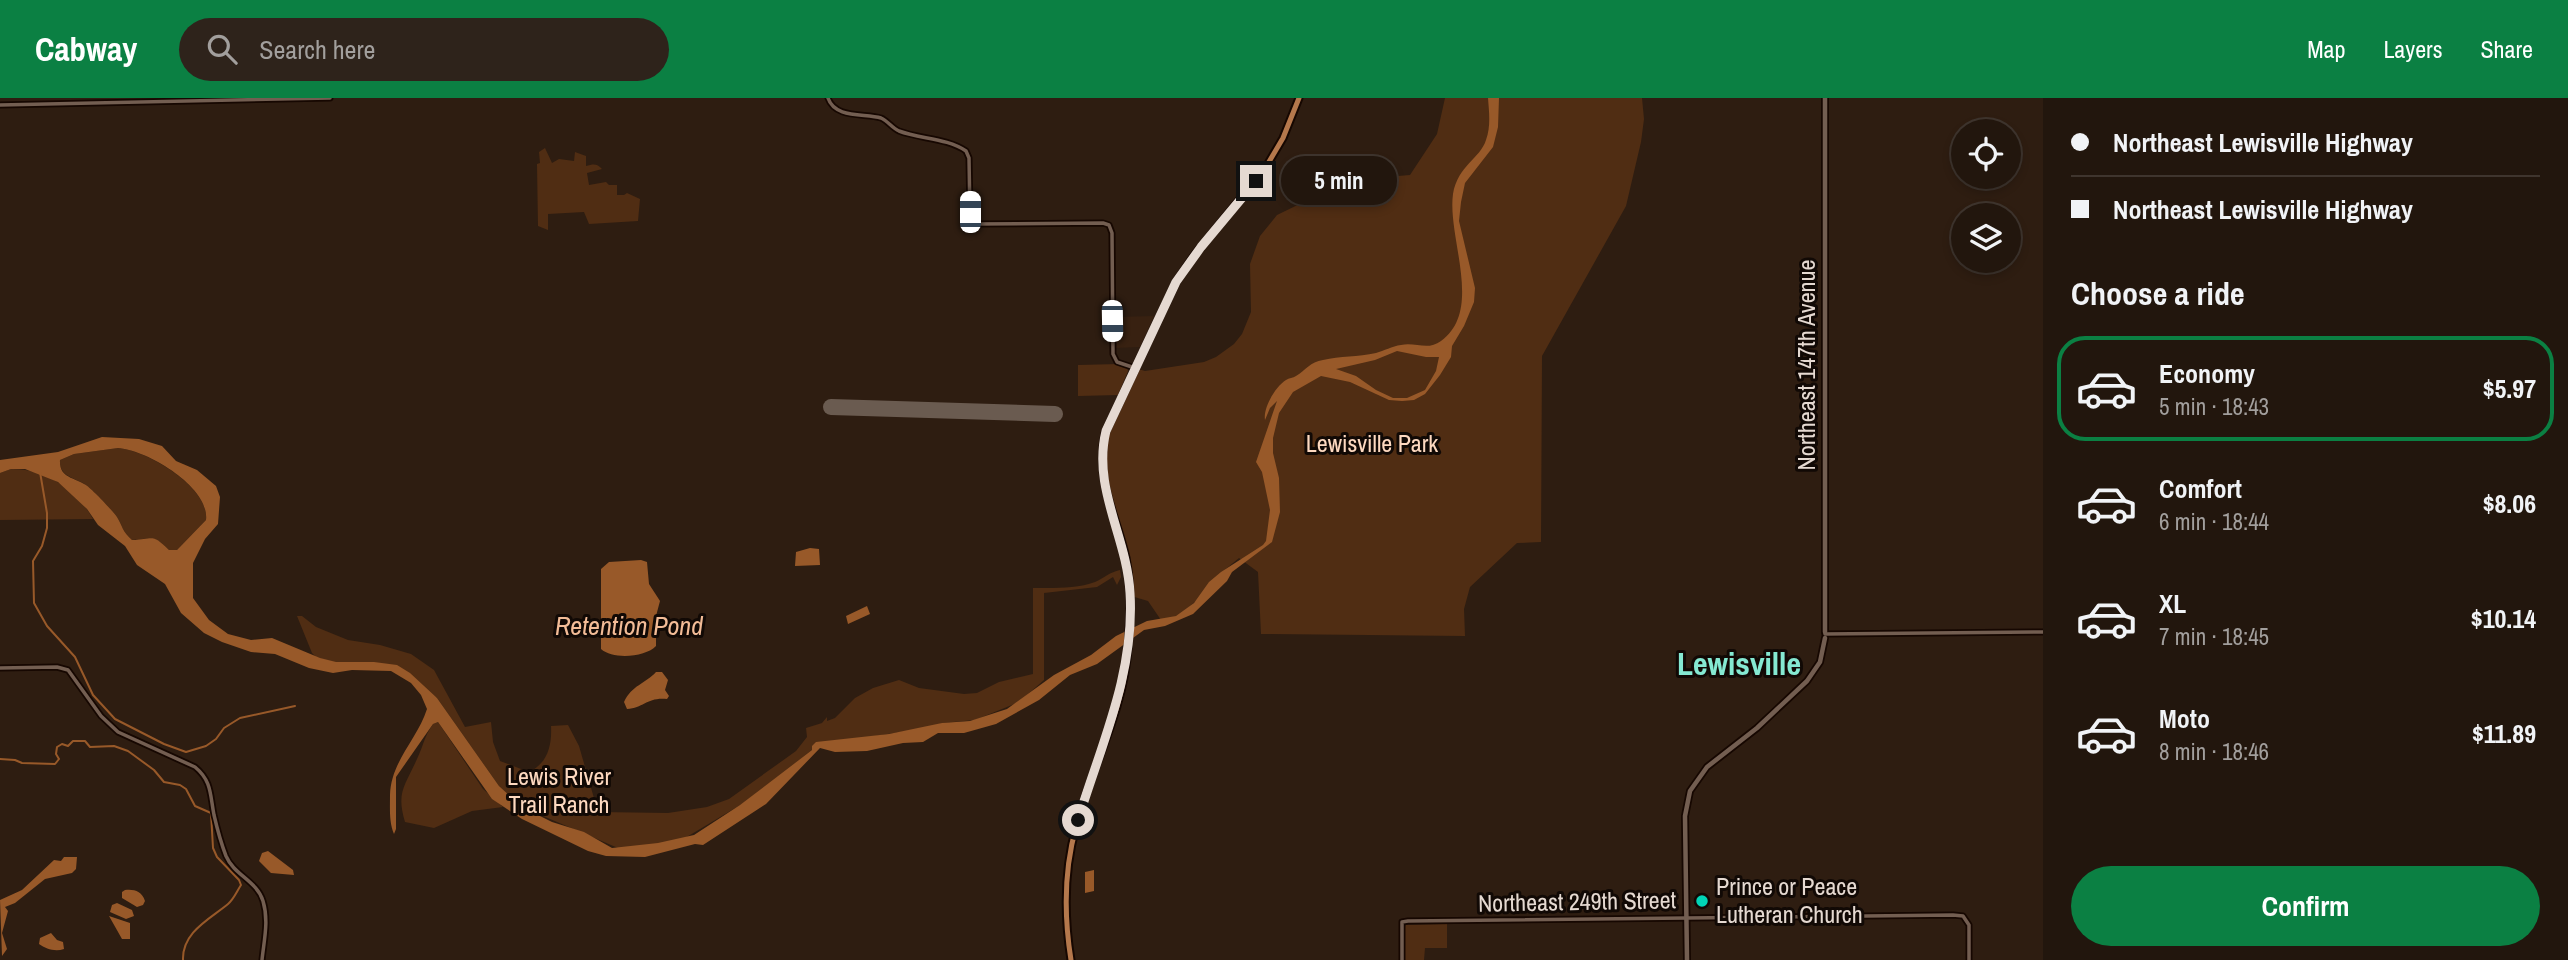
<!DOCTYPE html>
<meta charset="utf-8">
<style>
body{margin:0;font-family:"Archivo Narrow",sans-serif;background:#2e231b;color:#f1f3f6;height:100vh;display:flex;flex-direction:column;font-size:26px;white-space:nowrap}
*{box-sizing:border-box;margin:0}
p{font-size:23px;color:#a29f9d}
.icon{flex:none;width:38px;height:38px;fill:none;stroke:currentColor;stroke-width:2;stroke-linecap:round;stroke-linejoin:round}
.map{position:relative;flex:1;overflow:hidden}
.panel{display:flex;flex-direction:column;background:#22160d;width:525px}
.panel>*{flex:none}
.top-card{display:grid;align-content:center;height:154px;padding:0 28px;background:#22160d}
.buttons{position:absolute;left:1951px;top:21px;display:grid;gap:14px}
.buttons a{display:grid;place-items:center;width:70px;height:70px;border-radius:50%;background:#22160d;box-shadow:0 4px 10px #0003,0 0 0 2px #3f352e;font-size:35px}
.end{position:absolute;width:32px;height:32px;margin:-16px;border:9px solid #e5d9d1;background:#111;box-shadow:0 0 0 4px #111}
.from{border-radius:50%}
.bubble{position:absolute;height:49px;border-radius:24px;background:#22160d;box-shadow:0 4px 10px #0003,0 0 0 2px #3f352e;font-size:23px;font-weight:800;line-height:49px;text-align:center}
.car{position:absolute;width:21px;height:42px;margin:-21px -10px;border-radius:9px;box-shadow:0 0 5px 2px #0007;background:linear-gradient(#fff 24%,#345 0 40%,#fff 0 76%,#345 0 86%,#fff 0)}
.top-card b{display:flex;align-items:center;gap:24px;height:66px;font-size:26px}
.top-card b+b{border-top:2px solid #3f352e}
.top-card i{width:18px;height:18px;background:#f1f3f6}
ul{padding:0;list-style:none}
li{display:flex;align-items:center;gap:21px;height:105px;margin:0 14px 10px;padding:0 14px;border:4px solid transparent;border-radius:28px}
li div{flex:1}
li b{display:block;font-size:26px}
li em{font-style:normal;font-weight:800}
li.current{border-color:#0b8043}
li>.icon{width:63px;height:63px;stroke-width:1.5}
h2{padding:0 28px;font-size:32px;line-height:84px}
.action{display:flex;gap:14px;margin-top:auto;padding:14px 28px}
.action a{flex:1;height:80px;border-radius:42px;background:#0b8043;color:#fff;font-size:28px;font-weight:800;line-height:80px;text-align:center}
header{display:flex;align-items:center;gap:42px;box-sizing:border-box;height:98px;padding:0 35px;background:#0b8043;color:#fff}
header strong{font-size:33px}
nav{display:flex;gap:38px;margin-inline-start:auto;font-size:24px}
.search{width:490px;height:63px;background:#2e231b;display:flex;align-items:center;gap:18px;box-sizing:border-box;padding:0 24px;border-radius:38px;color:#a29f9d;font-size:26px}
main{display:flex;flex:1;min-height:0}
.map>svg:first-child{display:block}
.built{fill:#382111}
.green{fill:#502d13}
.water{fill:#985929;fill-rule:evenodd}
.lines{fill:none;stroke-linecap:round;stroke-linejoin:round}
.stream{stroke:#985929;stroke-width:2}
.runway{stroke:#6a5b50;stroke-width:16}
.tertiary-casing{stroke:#160701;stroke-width:7}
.secondary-casing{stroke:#160701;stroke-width:8}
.primary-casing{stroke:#160701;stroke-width:9}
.tertiary{stroke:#735e51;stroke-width:3.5}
.secondary{stroke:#735e51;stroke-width:4.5}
.primary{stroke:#b5784c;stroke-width:5}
.route{stroke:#e5d9d1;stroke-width:9}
.poi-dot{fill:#01d5b6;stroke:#110905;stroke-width:2.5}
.labels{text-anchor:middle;stroke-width:6;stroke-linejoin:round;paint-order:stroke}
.street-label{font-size:24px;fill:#e5d9d1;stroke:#110905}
.park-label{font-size:24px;fill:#fed9c0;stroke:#110905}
.poi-label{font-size:24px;fill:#e5d9d1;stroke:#110905;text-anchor:start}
.water-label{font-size:26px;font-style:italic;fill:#f3bc97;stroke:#110905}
.district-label{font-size:32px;font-weight:bold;fill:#85e9d2;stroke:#110905}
</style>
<header>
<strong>Cabway</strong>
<div class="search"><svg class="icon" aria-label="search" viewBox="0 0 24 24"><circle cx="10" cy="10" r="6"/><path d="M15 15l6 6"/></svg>Search here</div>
<nav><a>Map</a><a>Layers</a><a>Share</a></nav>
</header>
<main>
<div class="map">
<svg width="2043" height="862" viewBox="0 0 2043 862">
<rect width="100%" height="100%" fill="#2e1d11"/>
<path class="built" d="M 1154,218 L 1140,249 L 1115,250 L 1114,219 Z"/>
<path class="green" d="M 1445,0 L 1642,0 L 1644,21 L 1641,44 L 1626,108 L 1542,258 L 1541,444 L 1517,445 L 1470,489 L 1464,511 L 1465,538 L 1261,536 L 1258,474 L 1239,460 L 1209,485 L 1199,500 L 1188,510 L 1178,518 L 1161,522 L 1148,503 L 1131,498 C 1125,447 1097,397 1104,344 C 1106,328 1128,287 1135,270 L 1145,273 L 1204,264 L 1216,259 L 1234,246 L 1242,236 L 1251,214 L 1250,166 L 1260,138 L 1277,117 L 1349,82 L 1410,77 L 1437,36 Z
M 545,50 L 552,65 L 559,61 L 574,63 L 575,54 L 586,58 L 586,68 C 593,66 597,65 602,71 L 587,75 L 589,87 L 606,84 L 609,87 L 617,87 L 617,97 L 624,97 L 627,95 L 640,101 L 638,123 L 589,126 L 584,114 L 548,116 L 548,132 L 538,128 L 537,66 L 540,65 L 539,54 Z
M 1119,266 L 1127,269 L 1128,273 L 1118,297 L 1078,298 L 1078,267 Z
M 118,350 C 146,352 210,389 206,422 L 177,452 L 169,452 C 152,436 154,441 132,442 C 122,433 123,429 117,419 C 113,413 92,391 86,387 C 74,379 59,379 60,362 L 74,356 Z
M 11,371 C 44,370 77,391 93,421 L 0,422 L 0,375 Z
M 1120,472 L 1121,479 L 1117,487 L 1113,479 L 1097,489 L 1044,495 L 1044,582 L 1019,604 L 975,622 L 943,625 L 926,630 L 850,642 L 816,645 L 812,652 L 742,706 L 685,740 L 650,748 L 618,750 L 522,709 L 499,688 L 437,600 L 395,572 L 336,566 L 316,559 L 312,555 L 297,518 L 302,518 L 316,529 L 348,542 L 380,547 L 411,556 L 434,572 L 465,629 L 491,624 L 493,644 L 500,663 L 529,674 C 548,665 552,647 551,628 L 568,627 L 579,648 L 598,714 L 668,715 L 707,709 L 729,701 L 796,653 L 807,639 L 806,630 L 822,625 L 827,619 L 827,623 L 835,620 L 855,600 L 873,590 L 899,582 L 919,590 L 964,596 L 977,595 L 999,584 L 1033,576 L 1033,490 C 1053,490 1077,491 1095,484 C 1104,480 1110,474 1120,472 Z
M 438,624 L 483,691 L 503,709 L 472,713 L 434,730 L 405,724 C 396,694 405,688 417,661 C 424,647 423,641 433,626 Z
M 1447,826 L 1447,850 L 1425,850 L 1424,862 L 1404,862 L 1404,830 L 1406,827 Z"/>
<path class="water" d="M 1488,0 L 1499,0 L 1498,29 L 1493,49 L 1465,85 L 1461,104 L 1459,123 L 1475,190 L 1474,204 L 1464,228 L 1452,248 L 1451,259 L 1440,277 L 1425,296 L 1414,302 L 1402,303 L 1389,302 L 1350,284 L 1321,278 L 1293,294 L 1279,315 L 1273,340 L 1273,355 L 1279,380 L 1280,414 L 1272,444 L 1232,474 L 1227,483 L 1193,516 L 1165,528 L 1144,532 L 1097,566 L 1070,577 L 1039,602 L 996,626 L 964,635 L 938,635 L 923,644 L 903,645 L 867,653 L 835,654 L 820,650 L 766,706 L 703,747 L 695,746 L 645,759 L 606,758 L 588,753 L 522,721 L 492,701 L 438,624 L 433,626 L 396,679 L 396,731 L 394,736 C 389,724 390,711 390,697 C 391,663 417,642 427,611 L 421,597 L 411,585 L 391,573 L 352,572 L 333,575 L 309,570 L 275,556 L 251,554 L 222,544 L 204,535 L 181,515 L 165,486 L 137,467 L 125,448 L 98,427 L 87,411 L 58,384 L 25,371 L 11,371 L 0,375 L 0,362 L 58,354 L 102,339 L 139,341 L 162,348 L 176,363 L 197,372 L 216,388 L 220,399 L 218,426 L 205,441 L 193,465 L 193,500 L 209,522 L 228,536 L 251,542 L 272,540 L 320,560 L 336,564 L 374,564 L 397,567 L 410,575 L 437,600 L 499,688 L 522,709 L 552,724 L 584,734 L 612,750 L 658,745 L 694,737 L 740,707 L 812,652 L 812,648 L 816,644 L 889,636 L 942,625 L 970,623 L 1007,611 L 1054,577 L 1091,557 L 1116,538 L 1147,523 L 1176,518 L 1194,505 L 1209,484 L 1221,474 L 1263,447 L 1266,443 L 1270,412 L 1262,374 L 1256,364 L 1277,303 L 1270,310 L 1265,322 C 1263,310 1275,289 1286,282 C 1289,280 1293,280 1296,278 C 1306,272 1310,264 1323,262 C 1340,258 1358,259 1376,255 C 1384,253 1392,248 1401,247 C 1416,244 1428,253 1441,243 C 1484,212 1447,140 1453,96 C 1458,67 1480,61 1486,42 C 1491,28 1489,14 1488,0 ZM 1397,253 L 1426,259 L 1439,259 L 1436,273 L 1425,292 L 1407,300 L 1393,300 L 1376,292 L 1356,278 L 1336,271 L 1375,262 ZM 118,350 C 147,352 210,389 206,422 L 177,452 L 169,452 C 152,435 154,441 132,442 C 122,433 123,429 117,419 C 113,413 92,391 86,387 C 74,379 59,380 60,362 L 74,356 Z
M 810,450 L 819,451 L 820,467 L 795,468 L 796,454 Z
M 641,462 L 647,464 L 649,486 L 660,503 L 656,518 L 656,548 C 646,559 613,562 601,551 L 601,471 L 609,464 Z
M 867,508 L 870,516 L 848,526 L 846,518 Z
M 656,574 L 662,574 L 668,582 L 665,592 L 669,598 L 667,601 C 647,599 644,610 627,611 L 624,604 C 632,587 645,586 656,574 Z
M 268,753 L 293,772 L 294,777 L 271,775 L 259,763 L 262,755 Z
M 64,759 L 77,759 L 76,771 L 72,775 L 45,781 L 15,805 L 5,809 L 8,813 L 2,835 L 7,851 L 2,858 L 0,802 L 22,792 L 54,762 L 61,763 Z
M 1094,772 L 1094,793 L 1085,795 L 1085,774 Z
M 125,792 C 134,791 142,793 145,803 L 143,807 L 137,809 L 122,800 L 122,794 Z
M 117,805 L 132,812 L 134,818 L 126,821 L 110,814 L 112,807 Z
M 109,818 L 130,825 L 130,841 L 122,841 Z
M 51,835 L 57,842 L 63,844 L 64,851 C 55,854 46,851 39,846 L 40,840 Z"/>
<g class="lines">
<path class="stream" d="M 40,374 L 47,415 L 47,430 L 42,448 L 33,463 L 34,505 L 47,528 L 75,559 L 93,597 L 115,621 L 164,646 L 186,654 L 206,648 L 216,641 L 224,630 L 240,620 L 295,608
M 0,661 L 15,662 L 22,665 L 55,666 L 59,661 L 56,656 L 57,649 L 62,646 L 68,648 L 73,643 L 85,643 L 90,649 L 114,648 L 128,653 L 154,672 L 164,684 L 180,687 L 186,691 L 195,708 L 211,715 L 213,750 L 217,759 L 239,782 L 241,787 C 237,793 234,801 228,806 C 210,821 182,834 183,862"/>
<path class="runway" d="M 831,309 L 1055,316"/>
<defs>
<path id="tertiary" d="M 828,0 C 835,21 865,15 881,20 C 888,23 892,30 899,33 C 920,41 947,40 966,53 L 969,60 L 970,118 L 974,126 L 1103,125 L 1109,127 L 1112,135 L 1113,256 L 1117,264 L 1135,270
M 0,7 L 330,0
M 1825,536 L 2043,534
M 0,570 L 57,569 L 68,572 L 101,618 L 118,634 L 195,669 C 212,683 210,697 214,717 C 217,730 221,745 226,758 C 234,777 257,783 263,803 C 269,823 264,842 262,862
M 1402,862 L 1402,824 L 1408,823 L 1953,817 L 1963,818 L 1969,827 L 1969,862"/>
<path id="secondary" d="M 1825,534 L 1825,0
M 1687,862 L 1685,718 L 1690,693 L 1707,669 L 1757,630 L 1807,583 L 1820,564 L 1825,540"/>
<path id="primary" d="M 1071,862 C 1064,818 1064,772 1076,729 C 1091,670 1124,613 1128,550 C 1130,520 1132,490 1126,460 C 1116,415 1095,384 1105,335 L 1176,184 L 1195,156 L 1266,69 L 1283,40 L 1299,0"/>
</defs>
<use href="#tertiary" class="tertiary-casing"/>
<use href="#secondary" class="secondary-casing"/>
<use href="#primary" class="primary-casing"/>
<use href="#tertiary" class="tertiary"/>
<use href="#secondary" class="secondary"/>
<use href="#primary" class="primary"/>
</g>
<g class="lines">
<path class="route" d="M 1078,722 C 1101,647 1135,575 1130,495 C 1127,439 1092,390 1106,333 L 1176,184 L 1201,149 L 1256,83"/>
</g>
<circle class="poi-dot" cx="1702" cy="803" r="7"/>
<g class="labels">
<g class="street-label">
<text transform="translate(1807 267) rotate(-90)" y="8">Northeast 147th Avenue</text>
<text transform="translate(1577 804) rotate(-1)" y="8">Northeast 249th Street</text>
</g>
<g class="park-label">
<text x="1372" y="354">Lewisville Park</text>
<text x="559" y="687">Lewis River<tspan x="559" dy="28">Trail Ranch</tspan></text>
</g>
<g class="poi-label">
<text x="1716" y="797">Prince or Peace<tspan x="1716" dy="28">Lutheran Church</tspan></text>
</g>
<g class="water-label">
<text x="629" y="537">Retention Pond</text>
</g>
<g class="district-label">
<text x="1739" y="577">Lewisville</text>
</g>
</g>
</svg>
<div class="buttons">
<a><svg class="icon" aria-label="locate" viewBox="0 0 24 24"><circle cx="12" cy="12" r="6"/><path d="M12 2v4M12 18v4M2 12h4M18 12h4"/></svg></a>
<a><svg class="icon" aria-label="layers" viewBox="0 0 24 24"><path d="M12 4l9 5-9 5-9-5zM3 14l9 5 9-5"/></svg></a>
</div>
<i class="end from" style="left:1078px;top:722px"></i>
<i class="end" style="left:1256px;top:83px"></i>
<div class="bubble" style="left:1281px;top:58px;width:116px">5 min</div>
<i class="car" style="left:970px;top:114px;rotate:0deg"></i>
<i class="car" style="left:1112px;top:223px;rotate:179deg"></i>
</div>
<section class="panel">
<div class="top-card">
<b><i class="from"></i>Northeast Lewisville Highway</b>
<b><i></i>Northeast Lewisville Highway</b>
</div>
<h2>Choose a ride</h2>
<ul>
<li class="current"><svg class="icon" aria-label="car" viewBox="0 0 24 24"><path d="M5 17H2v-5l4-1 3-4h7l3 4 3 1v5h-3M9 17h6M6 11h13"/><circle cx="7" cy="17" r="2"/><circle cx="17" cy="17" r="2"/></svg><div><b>Economy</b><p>5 min · 18:43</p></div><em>$5.97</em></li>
<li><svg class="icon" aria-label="car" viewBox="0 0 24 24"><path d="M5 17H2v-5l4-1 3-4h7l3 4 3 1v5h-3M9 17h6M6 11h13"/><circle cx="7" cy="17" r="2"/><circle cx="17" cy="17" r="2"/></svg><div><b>Comfort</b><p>6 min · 18:44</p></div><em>$8.06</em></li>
<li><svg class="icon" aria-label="car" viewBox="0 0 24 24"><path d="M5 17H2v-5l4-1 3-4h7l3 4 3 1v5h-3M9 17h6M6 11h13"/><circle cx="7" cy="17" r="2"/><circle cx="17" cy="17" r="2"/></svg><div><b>XL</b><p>7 min · 18:45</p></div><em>$10.14</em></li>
<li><svg class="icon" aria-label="car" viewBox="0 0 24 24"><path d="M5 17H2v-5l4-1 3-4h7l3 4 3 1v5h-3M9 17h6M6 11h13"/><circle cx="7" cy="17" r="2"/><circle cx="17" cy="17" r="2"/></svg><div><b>Moto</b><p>8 min · 18:46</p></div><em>$11.89</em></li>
</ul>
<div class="action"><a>Confirm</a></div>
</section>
</main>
